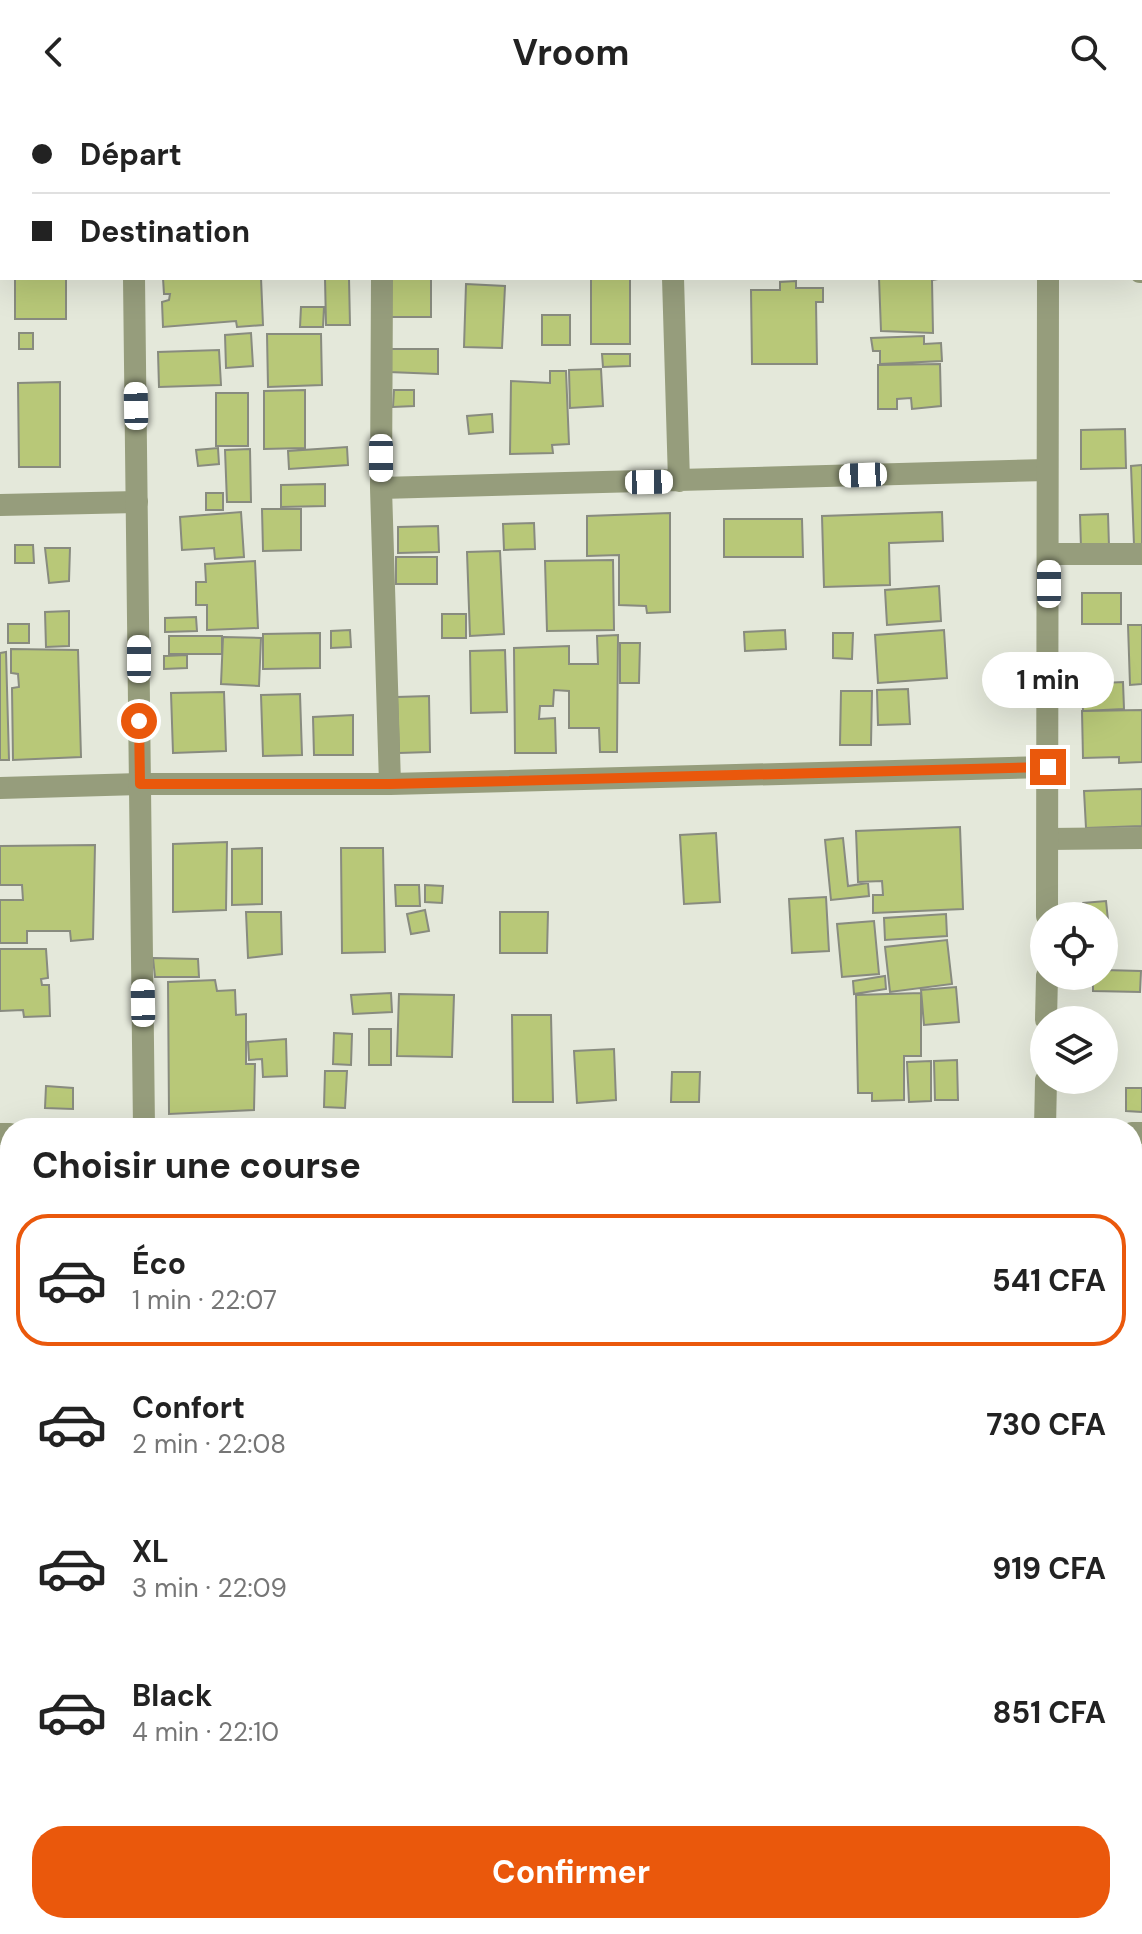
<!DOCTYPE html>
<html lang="fr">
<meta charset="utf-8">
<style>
body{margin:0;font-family:"DM Sans",sans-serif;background:#f2f2f2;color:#222;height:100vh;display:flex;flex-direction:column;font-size:30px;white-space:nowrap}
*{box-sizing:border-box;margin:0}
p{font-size:26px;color:#767676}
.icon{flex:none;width:44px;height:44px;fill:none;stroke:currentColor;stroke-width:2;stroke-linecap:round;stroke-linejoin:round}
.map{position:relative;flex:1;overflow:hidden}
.sheet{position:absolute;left:0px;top:1014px;width:1142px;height:816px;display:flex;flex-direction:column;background:#fff;border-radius:32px 32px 0 0;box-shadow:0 8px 32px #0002}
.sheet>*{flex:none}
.banner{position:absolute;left:0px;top:0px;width:1142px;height:176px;box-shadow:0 8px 32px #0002;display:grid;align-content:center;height:176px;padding:0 32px;background:#fff}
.buttons{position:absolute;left:1030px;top:798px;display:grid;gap:16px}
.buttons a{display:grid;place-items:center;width:88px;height:88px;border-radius:50%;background:#fff;box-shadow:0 8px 32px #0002;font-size:40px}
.end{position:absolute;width:36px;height:36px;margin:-18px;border:10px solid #ea580c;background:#fff;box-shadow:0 0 0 4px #fff}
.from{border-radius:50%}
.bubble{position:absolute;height:56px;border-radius:28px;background:#fff;box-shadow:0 8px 32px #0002;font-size:26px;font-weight:700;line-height:56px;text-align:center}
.car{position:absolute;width:24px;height:48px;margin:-24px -12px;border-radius:10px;box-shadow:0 0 6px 2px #0007;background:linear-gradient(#fff 24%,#345 0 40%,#fff 0 76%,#345 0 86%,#fff 0)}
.banner b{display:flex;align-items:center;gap:28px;height:76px;font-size:30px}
.banner b+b{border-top:2px solid #e0e0e0}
.banner i{width:20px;height:20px;background:#222}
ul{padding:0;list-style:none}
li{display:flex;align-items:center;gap:24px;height:132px;margin:0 16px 12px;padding:0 16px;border:4px solid transparent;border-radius:32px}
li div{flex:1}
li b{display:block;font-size:30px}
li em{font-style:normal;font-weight:700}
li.current{border-color:#ea580c}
li>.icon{width:72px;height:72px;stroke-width:1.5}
h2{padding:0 32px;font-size:36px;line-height:96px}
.action{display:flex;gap:16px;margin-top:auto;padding:16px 32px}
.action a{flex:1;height:92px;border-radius:32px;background:#ea580c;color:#fff;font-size:32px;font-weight:700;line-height:92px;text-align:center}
header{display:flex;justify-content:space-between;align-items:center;height:104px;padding:0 32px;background:#fff;font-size:36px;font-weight:700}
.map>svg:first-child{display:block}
.building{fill:#b8c878;stroke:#888b7f;stroke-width:2}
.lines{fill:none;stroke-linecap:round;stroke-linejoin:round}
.minor{stroke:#969d7c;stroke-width:22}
.tertiary{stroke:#969d7c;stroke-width:22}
.route{stroke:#ea580c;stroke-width:10}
</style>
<header><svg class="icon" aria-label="back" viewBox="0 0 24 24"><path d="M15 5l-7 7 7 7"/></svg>Vroom<svg class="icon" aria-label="search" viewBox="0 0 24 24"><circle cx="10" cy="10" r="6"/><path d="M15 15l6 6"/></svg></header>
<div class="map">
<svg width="1142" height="1830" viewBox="0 0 1142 1830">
<rect width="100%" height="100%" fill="#e4e8da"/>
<path class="building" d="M 0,0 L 71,0 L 71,2 L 0,3 Z
M 150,0 L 273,0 L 273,2 Z
M 15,174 L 66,174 L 66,215 L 15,215 Z
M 163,174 L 261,174 L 263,221 L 237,223 L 236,217 L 163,223 L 162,198 L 169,196 L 170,190 L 164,190 Z
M 325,174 L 349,174 L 350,221 L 326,221 Z
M 388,174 L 431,174 L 431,213 L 388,213 Z
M 591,174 L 630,174 L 630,240 L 591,240 Z
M 879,174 L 944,174 L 932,176 L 933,229 L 881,227 Z
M 796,177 L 796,184 L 823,184 L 823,198 L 816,198 L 817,260 L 752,260 L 751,186 L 780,186 L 780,178 Z
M 466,180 L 505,182 L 502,244 L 464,243 Z
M 301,203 L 324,203 L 323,223 L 300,223 Z
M 542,211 L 570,211 L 570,241 L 542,241 Z
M 19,229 L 33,229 L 33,245 L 19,245 Z
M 251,229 L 253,262 L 226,264 L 225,231 Z
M 267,230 L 321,230 L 322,281 L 268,283 Z
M 924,232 L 924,240 L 941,239 L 942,257 L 880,260 L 880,247 L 873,247 L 871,234 Z
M 389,245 L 438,245 L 438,270 L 389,268 Z
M 219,246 L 221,281 L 159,283 L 158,248 Z
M 602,250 L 630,250 L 630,262 L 603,263 Z
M 940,260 L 941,302 L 912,305 L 911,294 L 897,295 L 897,305 L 878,305 L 878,261 Z
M 601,265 L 603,302 L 570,304 L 569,266 Z
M 550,267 L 566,267 L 569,340 L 552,341 L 553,349 L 510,350 L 511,277 L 550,279 Z
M 60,278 L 60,363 L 19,363 L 18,279 Z
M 305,286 L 305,344 L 264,345 L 264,287 Z
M 394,286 L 414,286 L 414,302 L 393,303 Z
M 216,289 L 248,289 L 248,342 L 216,342 Z
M 492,310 L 493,328 L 469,330 L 467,312 Z
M 1125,325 L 1126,364 L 1081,365 L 1081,326 Z
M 347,343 L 348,361 L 289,365 L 288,347 Z
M 218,344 L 219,360 L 198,362 L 196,346 Z
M 250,345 L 251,398 L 227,398 L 225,346 Z
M 1142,361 L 1142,441 L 1134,441 L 1131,362 Z
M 325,380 L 325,402 L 281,403 L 281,381 Z
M 206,389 L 223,389 L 223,406 L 206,406 Z
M 262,405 L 301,405 L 301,446 L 263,447 Z
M 241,408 L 244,453 L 215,455 L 214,444 L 182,446 L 180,413 Z
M 942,408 L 943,437 L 889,439 L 890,481 L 824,483 L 822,412 Z
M 670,409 L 670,508 L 647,509 L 646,502 L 619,501 L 619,451 L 587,452 L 587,412 Z
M 1108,410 L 1109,443 L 1081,444 L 1080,411 Z
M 724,415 L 802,415 L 803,453 L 724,453 Z
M 534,419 L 535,445 L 504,446 L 503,420 Z
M 438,422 L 439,448 L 398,449 L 398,423 Z
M 15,441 L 33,441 L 34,459 L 15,459 Z
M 45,444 L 70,444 L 69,477 L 49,479 Z
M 500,447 L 504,530 L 470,532 L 467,448 Z
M 396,453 L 437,453 L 437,480 L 396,480 Z
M 613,456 L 614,526 L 547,527 L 545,457 Z
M 255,457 L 258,524 L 207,526 L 207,501 L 196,501 L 196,478 L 206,478 L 205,460 Z
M 939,482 L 941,517 L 887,521 L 885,486 Z
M 1082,489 L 1121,489 L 1121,520 L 1082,520 Z
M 69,507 L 69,542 L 46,543 L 45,508 Z
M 442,510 L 466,510 L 466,534 L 442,534 Z
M 196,513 L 197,527 L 165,528 L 165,514 Z
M 8,520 L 29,520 L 29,539 L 8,539 Z
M 1128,521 L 1142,521 L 1142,580 L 1130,581 Z
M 350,526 L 351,543 L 331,544 L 331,527 Z
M 785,526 L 786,545 L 745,547 L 744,528 Z
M 944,526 L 947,574 L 878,579 L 875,531 Z
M 320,529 L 320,564 L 263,565 L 263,530 Z
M 833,529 L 853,529 L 852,555 L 833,554 Z
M 618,531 L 617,648 L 600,648 L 599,624 L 569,624 L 569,587 L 554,586 L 553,602 L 540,602 L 539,615 L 555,614 L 556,649 L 515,649 L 514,544 L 569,542 L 569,560 L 598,560 L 597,532 Z
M 169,532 L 222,532 L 222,550 L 169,550 Z
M 223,533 L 261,534 L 259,582 L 221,580 Z
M 620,539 L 640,539 L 639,579 L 620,579 Z
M 11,545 L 78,546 L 81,653 L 13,656 L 12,584 L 19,583 L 18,570 L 11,569 Z
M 505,546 L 507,608 L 471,609 L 470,547 Z
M 6,548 L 9,656 L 0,656 L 0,549 Z
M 187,551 L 187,564 L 164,565 L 164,552 Z
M 1123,578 L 1124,605 L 1083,607 L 1082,580 Z
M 908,585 L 910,620 L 878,621 L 877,586 Z
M 841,587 L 872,587 L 871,641 L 840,641 Z
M 224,588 L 226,647 L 173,649 L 171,589 Z
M 300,590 L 302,651 L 263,652 L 261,591 Z
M 429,592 L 430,648 L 399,649 L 397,593 Z
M 1142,606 L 1142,658 L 1119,659 L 1119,653 L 1083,654 L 1082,607 Z
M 353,611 L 353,651 L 314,651 L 313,613 Z
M 1142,685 L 1142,722 L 1086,724 L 1084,687 Z
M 960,723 L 963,805 L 873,809 L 873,791 L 883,791 L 882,777 L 858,778 L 856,727 Z
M 716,729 L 720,798 L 684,800 L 680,731 Z
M 843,734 L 848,782 L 868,779 L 869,792 L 831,796 L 825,736 Z
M 227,738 L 226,806 L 173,808 L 173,740 Z
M 95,741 L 93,835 L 71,837 L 70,827 L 27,827 L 27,839 L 0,839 L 0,796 L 23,796 L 22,781 L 0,781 L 0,742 Z
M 262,744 L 262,800 L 232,801 L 232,745 Z
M 341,744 L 383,744 L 385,848 L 342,849 Z
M 395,781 L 419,781 L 420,802 L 396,802 Z
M 425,781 L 443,782 L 442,799 L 425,798 Z
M 826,793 L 829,847 L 792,849 L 789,795 Z
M 1106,797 L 1108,816 L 1104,817 L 1104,812 L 1084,812 L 1083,799 Z
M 425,806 L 429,827 L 411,830 L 407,810 Z
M 246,808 L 281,808 L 282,850 L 248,854 Z
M 500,808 L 548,808 L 547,849 L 500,849 Z
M 946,810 L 947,832 L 885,836 L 884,814 Z
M 874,817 L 879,870 L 842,873 L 837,820 Z
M 947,836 L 952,880 L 890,888 L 885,843 Z
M 0,845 L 46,845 L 48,874 L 41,875 L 42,881 L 49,881 L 50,912 L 24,913 L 23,906 L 0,907 Z
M 153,854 L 198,855 L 199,873 L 155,873 Z
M 1104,866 L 1141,867 L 1140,888 L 1093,887 L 1093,872 L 1104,872 Z
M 885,872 L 886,885 L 854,890 L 853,877 Z
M 215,876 L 217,887 L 235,886 L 236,911 L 246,910 L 246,960 L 255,960 L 254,1006 L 169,1010 L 168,878 Z
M 956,883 L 959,918 L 924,921 L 921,886 Z
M 391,889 L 392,908 L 353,910 L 351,891 Z
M 921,889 L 921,952 L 904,952 L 904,996 L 872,997 L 872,989 L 858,989 L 856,891 Z
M 399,890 L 454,891 L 452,953 L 397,952 Z
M 512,911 L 551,911 L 553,998 L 513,998 Z
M 369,925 L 391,925 L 391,961 L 369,961 Z
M 334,929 L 352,930 L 351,961 L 333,960 Z
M 286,935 L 287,972 L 263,973 L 262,955 L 249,956 L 248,938 Z
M 614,945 L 616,996 L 577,999 L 574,947 Z
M 957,956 L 958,996 L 935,996 L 934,957 Z
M 931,957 L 931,997 L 909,998 L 907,958 Z
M 325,967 L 347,967 L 345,1004 L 324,1003 Z
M 672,968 L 700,968 L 699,998 L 671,998 Z
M 46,982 L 73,984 L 73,1005 L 45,1004 Z
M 1126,984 L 1142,984 L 1142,1008 L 1126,1007 Z
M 1,1071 L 10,1071 L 10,1128 L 3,1128 Z
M 1132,1072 L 1142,1072 L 1142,1124 L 1132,1124 Z
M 10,1168 L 10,1209 L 8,1209 L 8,1215 L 0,1215 L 0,1169 Z
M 1132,1197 L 1142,1197 L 1142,1245 L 1132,1245 Z
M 7,1217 L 9,1256 L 0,1257 L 0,1218 Z
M 4,1265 L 10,1265 L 10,1313 L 6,1313 Z
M 1132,1272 L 1142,1272 L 1142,1360 L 1132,1360 Z
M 0,1315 L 10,1315 L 10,1346 L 0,1346 Z
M 0,1356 L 3,1356 L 4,1436 L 0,1436 Z
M 1132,1364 L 1142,1364 L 1142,1401 L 1132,1401 Z
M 1142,1407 L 1142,1443 L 1133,1443 L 1132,1408 Z
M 10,1442 L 10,1499 L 0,1500 L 0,1443 Z
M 10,1507 L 10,1522 L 0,1523 L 0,1508 Z
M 1132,1594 L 1142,1594 L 1142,1690 L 1132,1690 Z
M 0,1634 L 10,1634 L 10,1705 L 0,1705 Z
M 0,1711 L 10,1711 L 10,1749 L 0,1749 Z
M 0,1782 L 10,1782 L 10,1801 L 0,1801 Z
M 1136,1798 L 1142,1798 L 1142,1830 L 1136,1830 Z
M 50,1820 L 71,1820 L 71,1830 L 50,1830 Z
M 1089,1820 L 1129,1820 L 1129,1830 L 1089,1830 Z
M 0,1823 L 26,1823 L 25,1830 L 0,1830 Z"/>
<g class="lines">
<path class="minor" d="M 668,0 L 668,2
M 0,136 L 2,136
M 1140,168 L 1142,168
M 382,174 L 381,384 L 390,680
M 673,174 L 679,377
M 381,384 L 1047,366
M 0,401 L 137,398
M 1049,450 L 1142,450
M 0,684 L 140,680 L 390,680 L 1048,663
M 1048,735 L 1142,734
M 1132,1029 L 1142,1029
M 0,1030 L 10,1030
M 0,1532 L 10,1532
M 1132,1559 L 1142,1559"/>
<path class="tertiary" d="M 132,0 L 132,2
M 1047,2 L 1047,0
M 134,174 L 144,1024
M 1047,812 L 1048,174
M 1046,916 L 1047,872
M 1045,1024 L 1046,976
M 153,1820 L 154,1830
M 1049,1830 L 1049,1820"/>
</g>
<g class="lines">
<path class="route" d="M 139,617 L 140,680 L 390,680 L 1048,663"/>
</g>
</svg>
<div class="buttons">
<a><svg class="icon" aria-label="locate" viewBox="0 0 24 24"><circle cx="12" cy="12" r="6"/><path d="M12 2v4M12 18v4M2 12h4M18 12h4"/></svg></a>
<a><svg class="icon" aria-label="layers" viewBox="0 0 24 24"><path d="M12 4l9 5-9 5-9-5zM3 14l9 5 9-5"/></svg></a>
</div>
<i class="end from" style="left:139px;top:617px"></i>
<i class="end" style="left:1048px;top:663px"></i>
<div class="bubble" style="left:982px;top:548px;width:132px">1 min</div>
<i class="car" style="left:136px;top:302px;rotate:359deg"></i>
<i class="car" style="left:381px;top:354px;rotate:180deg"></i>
<i class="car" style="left:863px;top:371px;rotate:268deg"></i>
<i class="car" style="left:649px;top:378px;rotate:89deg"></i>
<i class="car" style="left:1049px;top:480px;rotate:0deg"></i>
<i class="car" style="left:139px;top:555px;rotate:0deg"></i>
<i class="car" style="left:143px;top:899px;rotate:359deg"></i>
<div class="banner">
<b><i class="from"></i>Départ</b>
<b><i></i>Destination</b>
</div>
<section class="sheet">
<h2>Choisir une course</h2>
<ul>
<li class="current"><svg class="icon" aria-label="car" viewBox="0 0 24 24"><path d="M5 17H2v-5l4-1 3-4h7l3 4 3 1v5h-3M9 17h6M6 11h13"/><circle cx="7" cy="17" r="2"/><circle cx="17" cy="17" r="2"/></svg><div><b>Éco</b><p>1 min · 22:07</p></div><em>541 CFA</em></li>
<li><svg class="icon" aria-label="car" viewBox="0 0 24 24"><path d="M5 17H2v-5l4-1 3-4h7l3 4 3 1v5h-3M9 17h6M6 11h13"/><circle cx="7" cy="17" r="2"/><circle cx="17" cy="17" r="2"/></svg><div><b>Confort</b><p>2 min · 22:08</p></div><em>730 CFA</em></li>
<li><svg class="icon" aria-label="car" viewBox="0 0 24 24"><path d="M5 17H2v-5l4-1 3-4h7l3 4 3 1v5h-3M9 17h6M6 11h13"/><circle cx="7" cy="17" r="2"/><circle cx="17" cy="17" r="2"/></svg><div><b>XL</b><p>3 min · 22:09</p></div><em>919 CFA</em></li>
<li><svg class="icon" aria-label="car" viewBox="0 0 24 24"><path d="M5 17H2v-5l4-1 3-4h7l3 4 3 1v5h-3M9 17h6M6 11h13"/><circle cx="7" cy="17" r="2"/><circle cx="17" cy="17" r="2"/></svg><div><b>Black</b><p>4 min · 22:10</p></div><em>851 CFA</em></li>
</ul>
<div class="action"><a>Confirmer</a></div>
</section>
</div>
